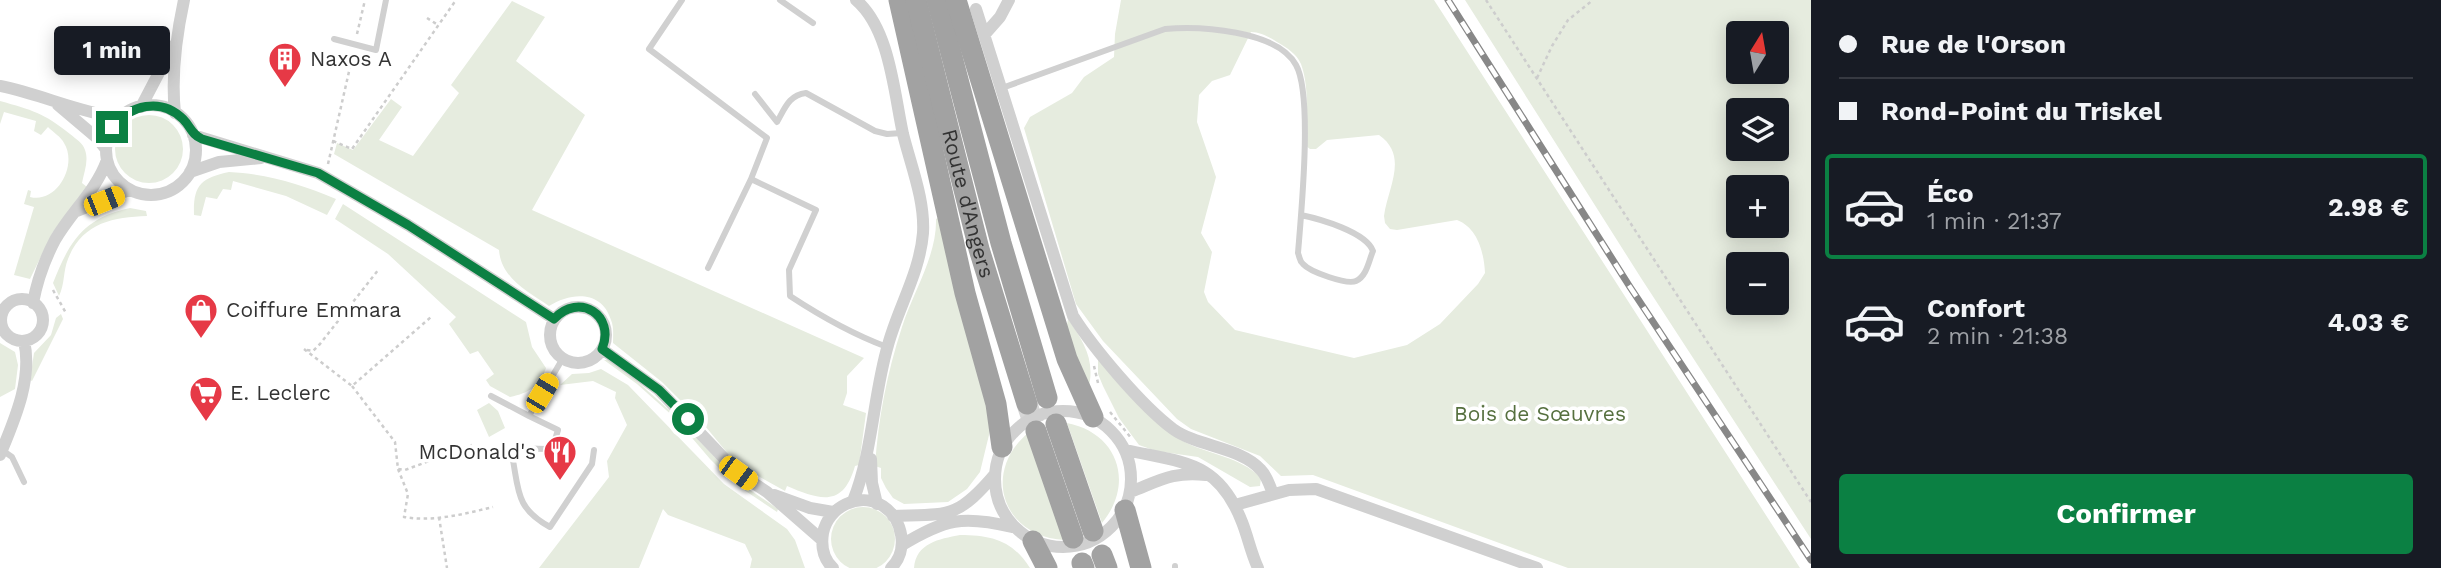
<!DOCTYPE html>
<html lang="fr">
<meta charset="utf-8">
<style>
body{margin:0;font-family:"Work Sans",sans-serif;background:#20242c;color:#f1f3f6;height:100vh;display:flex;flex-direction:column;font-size:26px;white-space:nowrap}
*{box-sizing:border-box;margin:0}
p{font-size:23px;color:#9ea1a6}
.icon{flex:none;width:38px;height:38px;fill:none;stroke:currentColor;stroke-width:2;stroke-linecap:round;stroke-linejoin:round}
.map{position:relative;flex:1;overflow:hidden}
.side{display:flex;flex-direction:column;background:#171b24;width:630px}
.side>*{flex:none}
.guide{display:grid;align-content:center;height:154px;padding:0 28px;background:#171b24}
.needle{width:46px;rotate:11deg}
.tools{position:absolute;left:1726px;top:21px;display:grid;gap:14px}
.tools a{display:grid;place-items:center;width:63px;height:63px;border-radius:7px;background:#171b24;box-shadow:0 4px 18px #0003;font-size:35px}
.end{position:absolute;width:32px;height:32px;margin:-16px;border:9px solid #0b8043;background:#fff;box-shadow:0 0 0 4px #fff}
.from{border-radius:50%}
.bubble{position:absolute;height:49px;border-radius:7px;background:#171b24;box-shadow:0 4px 18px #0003;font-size:23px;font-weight:700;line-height:49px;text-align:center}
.car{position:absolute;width:21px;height:42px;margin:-21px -10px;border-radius:9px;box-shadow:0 0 5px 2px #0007;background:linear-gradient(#f5c518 24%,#345 0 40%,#f5c518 0 76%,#345 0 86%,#f5c518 0)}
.guide b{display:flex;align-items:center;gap:24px;height:66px;font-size:26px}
.guide b+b{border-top:2px solid #363941}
.guide i{width:18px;height:18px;background:#f1f3f6}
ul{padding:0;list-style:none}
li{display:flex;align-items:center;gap:21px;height:105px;margin:0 14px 10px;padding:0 14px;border:4px solid transparent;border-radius:7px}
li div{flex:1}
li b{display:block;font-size:26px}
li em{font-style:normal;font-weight:700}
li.on{border-color:#0b8043}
li>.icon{width:63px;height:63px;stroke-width:1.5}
.action{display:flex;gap:14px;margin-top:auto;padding:14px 28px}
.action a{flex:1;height:80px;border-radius:7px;background:#0b8043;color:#fff;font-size:28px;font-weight:700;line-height:80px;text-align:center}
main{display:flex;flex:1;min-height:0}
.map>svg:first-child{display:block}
.green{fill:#e6ecdf;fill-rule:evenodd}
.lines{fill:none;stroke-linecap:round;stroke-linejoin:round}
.trunk-tunnel{stroke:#d6d6d6;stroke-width:21;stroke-dasharray:21 10;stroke-linecap:butt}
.path{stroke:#cdcdcd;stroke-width:2.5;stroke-dasharray:3.5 3.5;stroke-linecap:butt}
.service{stroke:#d0d0d0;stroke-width:6}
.minor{stroke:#d0d0d0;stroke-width:12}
.trunk{stroke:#a2a2a2;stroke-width:21}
.rail-casing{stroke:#888;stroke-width:7}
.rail{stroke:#fff;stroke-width:4.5;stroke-dasharray:13;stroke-linecap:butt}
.route{stroke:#0b8043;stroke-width:9}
.labels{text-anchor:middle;stroke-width:7;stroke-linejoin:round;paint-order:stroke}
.poi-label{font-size:21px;fill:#333;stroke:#fff;text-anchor:start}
.street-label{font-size:21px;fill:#333;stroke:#fff}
.park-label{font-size:21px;fill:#56703f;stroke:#fff}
</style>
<main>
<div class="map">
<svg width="1811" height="568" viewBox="0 0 1811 568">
<rect width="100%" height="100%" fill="#fff"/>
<path class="green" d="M 1121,0 L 1434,0 L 1800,568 L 1568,568 L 1313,475 L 1281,476 L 1260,456 L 1191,429 L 1177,419 L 1103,341 L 1076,304 L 1024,128 L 1030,117 L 1072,93 L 1084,77 L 1114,57 L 1115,34 ZM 1251,32 C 1260,32 1269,37 1277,42 C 1286,47 1297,54 1301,64 C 1310,88 1306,121 1306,146 L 1310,149 L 1316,149 L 1327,140 L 1379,135 C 1409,156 1388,187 1384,216 L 1385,223 L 1390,229 L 1397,230 L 1457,220 C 1478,228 1484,253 1485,273 L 1478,284 L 1440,324 L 1407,345 L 1354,358 L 1235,330 L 1208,302 L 1204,292 L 1212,252 L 1201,233 L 1216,177 L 1197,122 L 1199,95 L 1212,81 L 1230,75 Z
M 1465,0 L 1811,0 L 1811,539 L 1641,278 ZM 1738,33 L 1776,33 L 1776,72 L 1738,72 ZM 1738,110 L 1776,110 L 1776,149 L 1738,149 ZM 1738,187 L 1776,187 L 1776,226 L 1738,226 ZM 1738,264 L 1776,264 L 1776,303 L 1738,303 Z
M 512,1 L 545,17 L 516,61 L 585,115 L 532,210 L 864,358 L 847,376 L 847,393 L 843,405 L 866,413 L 859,465 L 855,466 C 843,508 820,500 787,486 L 785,491 L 758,476 L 729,455 L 701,421 L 662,382 L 613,343 C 613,336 614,327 611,320 C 602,290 571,292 549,306 C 528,292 501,278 499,250 L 334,154 L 337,143 L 353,150 L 391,99 L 402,107 L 379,140 L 413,156 L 459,93 L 451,85 Z
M 0,101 C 32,110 44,113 70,134 C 76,139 83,143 85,150 C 89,161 84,172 82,183 L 87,187 L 53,232 L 30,279 L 14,275 L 34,207 L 24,204 L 28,190 L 31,191 L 30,197 C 57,204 78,165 64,143 C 61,137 53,132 48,127 L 41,135 L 34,131 L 36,121 L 4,112 L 0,124 Z
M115 149a34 34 0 1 1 68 0a34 34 0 1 1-68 0Z
M 229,172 C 268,174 300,184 336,199 L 327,215 L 286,196 L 233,181 L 231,190 L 223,189 L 217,199 L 206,197 L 201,216 L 194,215 C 193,185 201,178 229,172 Z
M 343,204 L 526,322 L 532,347 L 546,368 C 540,386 529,393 510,397 L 490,386 L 486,380 L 494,374 L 478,351 L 470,354 L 449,324 L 456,317 L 388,254 L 335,219 Z
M 130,208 L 146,211 L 147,216 C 113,217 82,223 68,259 C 63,271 65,284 59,296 L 53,283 C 70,240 84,218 130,208 Z
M 940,217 L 992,421 L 989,435 L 980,472 L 967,489 L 948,502 L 904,504 L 893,498 L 886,488 L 881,478 L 881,468 L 875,466 C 878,419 887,373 902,327 C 913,292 937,256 936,219 Z
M 61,314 L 63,319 L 32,381 L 30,380 L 34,353 L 51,335 L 56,318 Z
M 1068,319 C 1084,342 1096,361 1088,390 L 1066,331 Z
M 0,343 L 15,352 L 18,365 L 15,389 L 0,397 Z
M 1098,358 C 1123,385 1151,423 1183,441 C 1208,455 1240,456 1261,478 L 1260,486 L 1250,487 L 1198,457 L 1156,451 L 1139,445 L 1119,418 L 1103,386 L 1098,374 Z
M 604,360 L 610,360 L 629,374 L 677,417 L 737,481 L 778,509 L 777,512 L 735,484 L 710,459 L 675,418 L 637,384 Z
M 601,369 L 628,385 L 724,484 L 787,529 L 795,540 L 805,568 L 750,568 L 752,559 L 745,544 L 668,515 L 663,509 L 639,568 L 539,568 L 609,477 L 607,461 L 627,425 L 615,398 L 616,392 L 593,381 L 560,385 L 572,374 L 589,373 Z
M 489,403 L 498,411 L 505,428 L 489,437 L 477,410 Z
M 1067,423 C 1118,433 1135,483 1102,523 Z
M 1028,433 L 1065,540 C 1003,537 981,473 1028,433 Z
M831 539a32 32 0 1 1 64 0a32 32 0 1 1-64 0Z
M 960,535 C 992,535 1013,541 1030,568 L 914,568 C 916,543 939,539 960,535 Z"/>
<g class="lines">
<path class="trunk-tunnel" d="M 1027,404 L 1036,431"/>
<path class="path" d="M 1486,0 L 1811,502
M 427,18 L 438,25
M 357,34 L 365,0
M 1537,78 L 1552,46 L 1568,20 L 1593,0
M 333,141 L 352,149 L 456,0
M 328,164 L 353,54
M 53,290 L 66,313
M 304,349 L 352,386 L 431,317
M 307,350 L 313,351 L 320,344 L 379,269
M 1094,366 L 1098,383
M 352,386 L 395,442 L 398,469 L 405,470 L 472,445
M 1110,412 L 1132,439
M 398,469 L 408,494 L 404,517 C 434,522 464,514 493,507
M 439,517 L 447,568"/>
<path class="service" d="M 682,0 L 649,49 L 767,138 L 751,179 L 816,210 L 789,270 L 790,296 C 822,317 852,334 887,347
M 780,0 L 813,23
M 334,39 L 376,50 L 386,0
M 1002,88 L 1165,29 C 1199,26 1277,30 1296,65 C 1313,95 1301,215 1298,253 C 1300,258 1299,260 1303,264 C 1310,272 1347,285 1356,281 C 1367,276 1369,260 1373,251 C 1366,232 1320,219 1301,215
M 755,94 L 777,122 C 785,108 789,95 806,93 L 875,131 L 887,134 L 902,133
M 708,268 L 751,179
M 491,396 L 529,416 L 563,358
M 529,416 L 558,430 L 554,443 L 546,449 L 515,448 L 512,455 C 519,490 515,508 550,527 L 592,464 L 594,450
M 2,450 L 12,457 L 24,482
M 1175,566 L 1175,568"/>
<path class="minor" d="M 976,9 L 1073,316 C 1094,349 1142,406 1173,429 C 1198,447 1241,447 1261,470 C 1267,476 1270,486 1273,494
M 985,34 L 1000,17 L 1009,0
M 0,86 C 40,94 78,112 119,118
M 58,105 L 97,138 L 105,148
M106 150a45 45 0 1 1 90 0a45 45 0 1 1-90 0Z
M 141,107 L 173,46
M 175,113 C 171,75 176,37 184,0
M 193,135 L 318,173 L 408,225 L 554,319
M 190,172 L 219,162 L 261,158
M 77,211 L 129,190
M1 320a21 21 0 1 1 42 0a21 21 0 1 1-42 0Z
M 33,303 C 37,281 45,259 55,240 C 71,212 96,191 107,160
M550 335a28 28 0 1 1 56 0a28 28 0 1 1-56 0Z
M 602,349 L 659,390 L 738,473 L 767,492 L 822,540
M995 479a68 68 0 1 1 136 0a68 68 0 1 1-136 0Z
M 1126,450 C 1183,463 1218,460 1242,522 C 1248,537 1251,553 1258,568
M 0,455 C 14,421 33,379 24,341
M 871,459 L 872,483 L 877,504
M 1130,492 C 1159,481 1173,471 1206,475
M 774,495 L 810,508 L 833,512
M 853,501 C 873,451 873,396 888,345 C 898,308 920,272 923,233 C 925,200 911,166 903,134 C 894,93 890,29 856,0
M 1235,505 L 1289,490 L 1316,489 L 1537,568
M 893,516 C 949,514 957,519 995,474
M 902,545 C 945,519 963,515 1012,527
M 833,568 C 823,559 821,546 823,533 C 828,507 859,491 883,506 C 903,519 909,551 891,568"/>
<g class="trunk">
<path d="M 899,0 L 965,293 L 996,404 L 1002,447"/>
<path id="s1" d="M 916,0 L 979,249 L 1027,404"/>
<path d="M 937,0 L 1001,243 L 1047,398"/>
<path d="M 956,0 L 1067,359 L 1093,417"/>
<path d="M 1056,424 L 1093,531"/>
<path d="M 1036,431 L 1073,538"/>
<path d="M 1125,510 L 1141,568"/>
<path d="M 1033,541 L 1047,568"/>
<path d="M 1102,555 L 1107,568"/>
<path d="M 1082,563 L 1084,568"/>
</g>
<defs>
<path id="rail" d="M 1448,0 L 1630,287 L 1811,560"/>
</defs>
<use href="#rail" class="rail-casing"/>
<use href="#rail" class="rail"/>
</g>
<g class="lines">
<path class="route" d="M 112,127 C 130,105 161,97 183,119 C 191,127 191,134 202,139 L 318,173 L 408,225 L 554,319 C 579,292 616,315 602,349 L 659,390 L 688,419"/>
</g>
<defs>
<symbol id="building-pin" viewBox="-11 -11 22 30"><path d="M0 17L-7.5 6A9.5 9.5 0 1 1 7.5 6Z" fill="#e63946" stroke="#fff"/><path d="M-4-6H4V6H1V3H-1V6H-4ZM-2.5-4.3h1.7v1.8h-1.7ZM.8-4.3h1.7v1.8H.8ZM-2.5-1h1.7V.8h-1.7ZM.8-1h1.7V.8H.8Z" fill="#fff"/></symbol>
<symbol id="shop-pin" viewBox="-11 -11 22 30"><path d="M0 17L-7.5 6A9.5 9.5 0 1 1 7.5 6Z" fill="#e63946" stroke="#fff"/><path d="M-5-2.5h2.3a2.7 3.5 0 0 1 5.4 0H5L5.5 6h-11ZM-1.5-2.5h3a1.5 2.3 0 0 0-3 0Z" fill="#fff"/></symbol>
<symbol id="supermarket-pin" viewBox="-11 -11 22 30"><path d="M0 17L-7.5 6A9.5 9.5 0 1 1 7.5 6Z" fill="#e63946" stroke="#fff"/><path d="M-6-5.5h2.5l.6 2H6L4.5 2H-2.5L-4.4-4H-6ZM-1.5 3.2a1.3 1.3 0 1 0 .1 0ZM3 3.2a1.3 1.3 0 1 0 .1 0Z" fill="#fff"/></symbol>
<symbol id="restaurant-pin" viewBox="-11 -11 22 30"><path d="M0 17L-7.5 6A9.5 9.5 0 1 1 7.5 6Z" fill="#e63946" stroke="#fff"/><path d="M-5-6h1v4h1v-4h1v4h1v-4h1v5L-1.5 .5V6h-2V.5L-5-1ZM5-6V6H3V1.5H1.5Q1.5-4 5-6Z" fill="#fff"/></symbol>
</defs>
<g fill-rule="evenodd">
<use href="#building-pin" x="266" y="40" width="38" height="52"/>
<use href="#shop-pin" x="182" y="291" width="38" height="52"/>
<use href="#supermarket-pin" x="187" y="374" width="38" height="52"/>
<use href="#restaurant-pin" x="541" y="433" width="38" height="52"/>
</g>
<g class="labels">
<g class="poi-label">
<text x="310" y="66">Naxos A</text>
<text x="226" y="317">Coiffure Emmara</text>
<text x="230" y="400">E. Leclerc</text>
<text x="536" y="459" text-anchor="end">McDonald's</text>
</g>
<g class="street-label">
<text dy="7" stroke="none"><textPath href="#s1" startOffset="210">Route d'Angers</textPath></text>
</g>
<g class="park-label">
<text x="1540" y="421">Bois de Sœuvres</text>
</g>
</g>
</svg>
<div class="tools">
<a><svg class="needle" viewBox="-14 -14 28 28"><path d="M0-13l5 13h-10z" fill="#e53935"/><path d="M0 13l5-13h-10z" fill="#9ea1a6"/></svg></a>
<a><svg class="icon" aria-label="layers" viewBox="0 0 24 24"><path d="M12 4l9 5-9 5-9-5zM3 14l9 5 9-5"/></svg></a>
<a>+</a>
<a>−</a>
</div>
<i class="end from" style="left:688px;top:419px"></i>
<i class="end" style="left:112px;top:127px"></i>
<div class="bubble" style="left:54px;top:26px;width:116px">1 min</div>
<i class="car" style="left:104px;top:201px;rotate:68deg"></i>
<i class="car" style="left:542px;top:393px;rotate:31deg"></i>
<i class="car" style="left:738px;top:473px;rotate:126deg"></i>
</div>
<section class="side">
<div class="guide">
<b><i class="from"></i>Rue de l'Orson</b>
<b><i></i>Rond-Point du Triskel</b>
</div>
<ul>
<li class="on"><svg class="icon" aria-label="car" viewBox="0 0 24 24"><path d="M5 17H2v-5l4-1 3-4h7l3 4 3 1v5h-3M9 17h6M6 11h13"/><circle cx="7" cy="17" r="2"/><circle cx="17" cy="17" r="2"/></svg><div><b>Éco</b><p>1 min · 21:37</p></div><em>2.98 €</em></li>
<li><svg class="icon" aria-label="car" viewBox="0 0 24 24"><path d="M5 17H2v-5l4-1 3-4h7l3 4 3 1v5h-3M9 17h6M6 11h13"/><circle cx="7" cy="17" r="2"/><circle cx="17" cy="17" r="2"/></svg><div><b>Confort</b><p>2 min · 21:38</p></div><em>4.03 €</em></li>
</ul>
<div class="action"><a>Confirmer</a></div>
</section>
</main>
